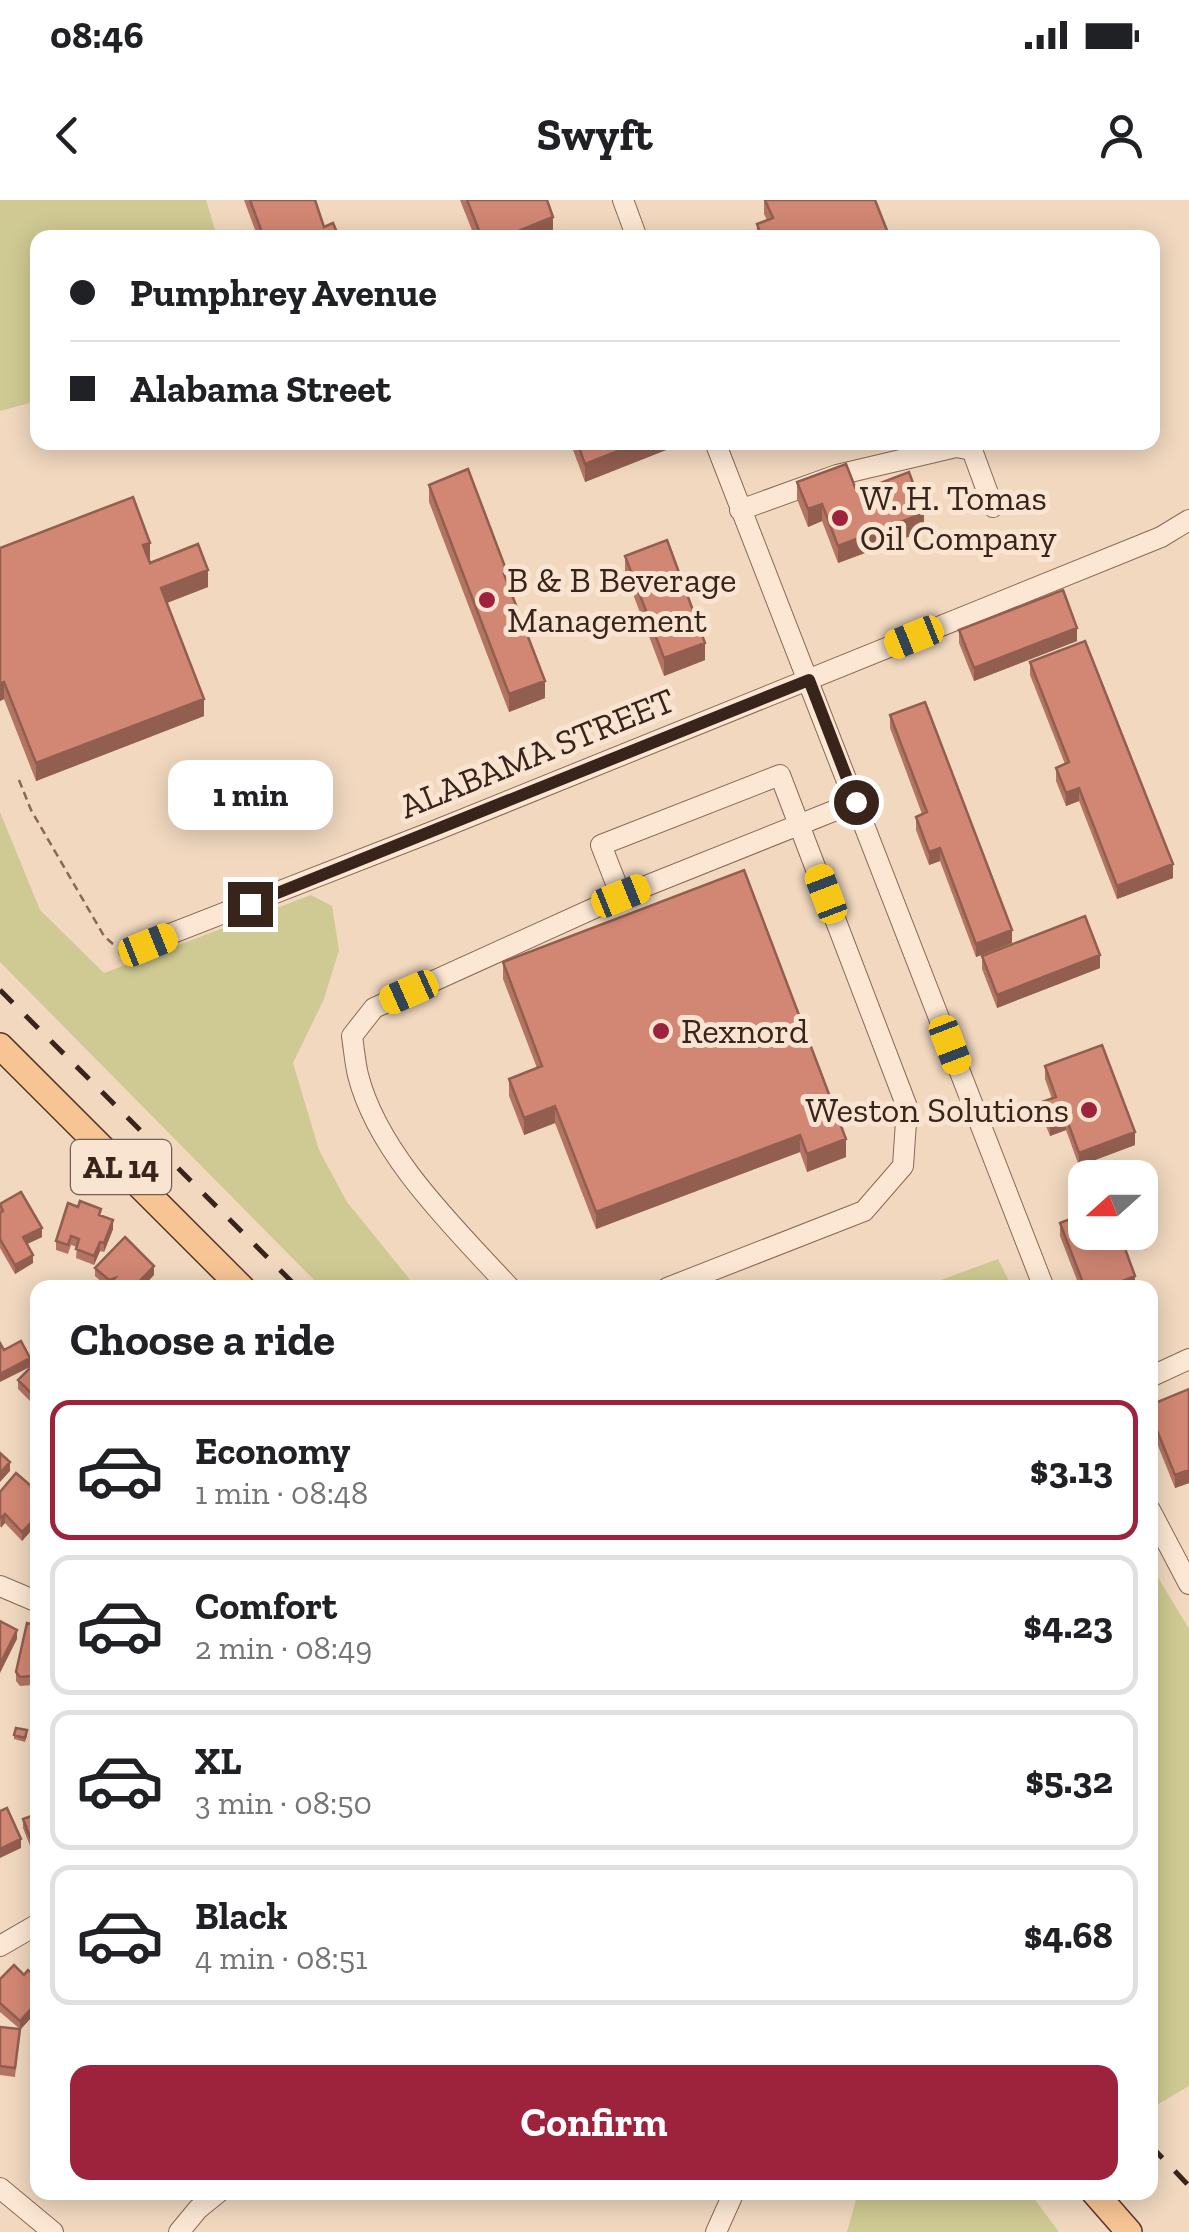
<!DOCTYPE html>
<meta charset="utf-8">
<style>
body{margin:0;font-family:"Zilla Slab",serif;background:#f2f2f2;color:#202124;height:100vh;display:flex;flex-direction:column;font-size:38px;white-space:nowrap}
*{box-sizing:border-box;margin:0}
p{font-size:32px;color:#757577}
.icon{flex:none;width:55px;height:55px;fill:none;stroke:currentColor;stroke-width:2;stroke-linecap:round;stroke-linejoin:round}
.map{position:relative;flex:1;overflow:hidden}
.drawer{position:absolute;left:30px;top:1080px;width:1128px;height:920px;display:flex;flex-direction:column;background:#fff;border-radius:20px;box-shadow:0 5px 25px #0003}
.drawer>*{flex:none}
.guide{position:absolute;left:30px;top:30px;width:1130px;height:220px;border-radius:20px;box-shadow:0 5px 25px #0003;display:grid;align-content:center;height:220px;padding:0 40px;background:#fff}
.needle{width:65px;rotate:249deg}
.controls{position:absolute;left:1068px;top:960px;display:grid;gap:20px}
.controls a{display:grid;place-items:center;width:90px;height:90px;border-radius:20px;background:#fff;box-shadow:0 5px 25px #0003;font-size:50px}
.end{position:absolute;width:45px;height:45px;margin:-22px;border:12px solid #39241c;background:#fff;box-shadow:0 0 0 5px #fff}
.from{border-radius:50%}
.bubble{position:absolute;height:70px;border-radius:20px;background:#fff;box-shadow:0 5px 25px #0003;font-size:32px;font-weight:700;line-height:70px;text-align:center}
.car{position:absolute;width:30px;height:60px;margin:-30px -15px;border-radius:12px;box-shadow:0 0 8px 2px #0007;background:linear-gradient(#f5c518 24%,#345 0 40%,#f5c518 0 76%,#345 0 86%,#f5c518 0)}
.guide b{display:flex;align-items:center;gap:35px;height:95px;font-size:38px}
.guide b+b{border-top:2px solid #e0e0e0}
.guide i{width:25px;height:25px;background:#202124}
ul{padding:0;list-style:none}
li{display:flex;align-items:center;gap:30px;height:140px;margin:0 20px 15px;padding:0 20px;border:5px solid #e0e0e0;border-radius:20px}
li div{flex:1}
li b{display:block;font-size:38px}
li em{font-style:normal;font-weight:700}
li.selected{border-color:#9d233c}
li>.icon{width:90px;height:90px;stroke-width:1.5}
h2{padding:0 40px;font-size:45px;line-height:120px}
.cta{display:flex;gap:20px;margin-top:auto;padding:20px 40px}
.cta a{flex:1;height:115px;border-radius:20px;background:#9d233c;color:#fff;font-size:40px;font-weight:700;line-height:115px;text-align:center}
.status{display:flex;justify-content:space-between;align-items:center;height:70px;padding:0 50px;background:#fff;direction:ltr}
.status svg{height:28px;fill:currentColor}
header{display:flex;justify-content:space-between;align-items:center;height:130px;padding:0 40px;background:#fff;font-size:45px;font-weight:700}
.map>svg:first-child{display:block}
.green{fill:#cfca93}
.lines{fill:none;stroke-linecap:round;stroke-linejoin:round}
.minor-casing{stroke:#8b6856;stroke-width:22}
.major-casing{stroke:#58372b;stroke-width:28}
.path{stroke:#8b6856;stroke-width:2.5;stroke-dasharray:8 5;stroke-linecap:butt}
.minor{stroke:#fbe7d3;stroke-width:20}
.major{stroke:#f7c494;stroke-width:25}
.rail{stroke:#39241c;stroke-width:5;stroke-dasharray:18 18;stroke-linecap:butt}
.wall{fill:#b47463}
.shaded-wall{fill:#925e50}
.building{fill:#d18773;stroke:#925e50;stroke-width:2.5}
.route{stroke:#39241c;stroke-width:12}
.poi-dot{fill:#9d233c;stroke:#f8e4d0;stroke-width:4}
.labels{text-anchor:middle;stroke-width:10;stroke-linejoin:round;paint-order:stroke}
.shield{fill:#f8e4d0;stroke:#725e52;stroke-width:2.5}
.shield-label{font-size:32px;font-weight:bold;fill:#39241c}
.poi-label{font-size:35px;fill:#39241c;stroke:#f8e4d0;text-anchor:start}
.street-label{font-size:35px;fill:#39241c;stroke:#f8e4d0}
</style>
<div class="status"><b>08:46</b><svg viewBox="0 0 49 12"><path d="M0 12V9h3v3zM5 12V6h3v6zM10 12V3h3v9zM15 12V0h3v12zM26 1h20v11H26zM47 4h2v5h-2z"/></svg></div>
<header><svg class="icon" aria-label="back" viewBox="0 0 24 24"><path d="M15 5l-7 7 7 7"/></svg>Swyft<svg class="icon" aria-label="person" viewBox="0 0 24 24"><circle cx="12" cy="8" r="4"/><path d="M4 21q1-7 8-7t8 7"/></svg></header>
<div class="map">
<svg width="1189" height="2032" viewBox="0 0 1189 2032">
<rect width="100%" height="100%" fill="#f1d8bf"/>
<path class="green" d="M 0,0 L 206,0 L 217,37 L 38,38 L 37,201 L 0,211 Z
M 0,612 L 40,710 L 104,773 L 311,695 L 332,706 L 339,750 L 324,799 L 293,863 L 319,950 L 347,1002 L 416,1087 L 321,1087 L 0,762 Z
M 998,1059 L 1012,1087 L 922,1087 Z
M 1150,1364 L 1189,1429 L 1189,1886 L 1150,1909 Z
M 858,1992 L 1030,1993 L 1059,2032 L 847,2032 Z"/>
<g class="lines">
<defs>
<path id="minor" d="M 623,0 L 637,38
M 715,242 L 1044,1088
M 740,310 L 837,275 L 956,247 L 972,250 L 993,307
M 129,750 L 434,631 L 1161,337 L 1189,320
M 510,1088 C 456,1029 378,955 358,875 C 355,863 354,849 352,836 L 374,808 L 621,696
M 667,1088 L 864,1011 L 903,966 L 907,907 L 780,575 L 601,645 L 621,696 L 856,602
M 1150,1177 L 1189,1159
M 1150,1310 L 1189,1384
M 0,1386 L 38,1402
M 0,1746 L 38,1724
M 0,1988 L 53,2032
M 179,2032 L 198,2009 L 219,1992
M 716,2032 L 734,1992"/>
<path id="major" d="M 0,846 L 242,1088
M 1094,1992 L 1129,2032"/>
</defs>
<use href="#minor" class="minor-casing"/>
<use href="#major" class="major-casing"/>
<path class="path" d="M 19,580 L 31,610 L 104,736 L 113,744"/>
<use href="#minor" class="minor"/>
<use href="#major" class="major"/>
<path class="rail" d="M 0,790 L 298,1088
M 1150,1945 L 1189,1986"/>
</g>
<path class="wall" d="M 244,0 L 315,0 L 324,27 L 339,38 L 258,38 Z
M 460,0 L 547,0 L 553,34 L 545,38 L 475,38 Z
M 764,0 L 875,0 L 890,38 L 757,38 L 757,24 L 767,20 L 764,14 Z
M 570,242 L 666,242 L 666,250 L 585,282 Z
M 797,282 L 857,292 L 924,331 L 838,363 L 822,321 L 808,327 L 797,299 Z
M 429,285 L 507,383 L 545,498 L 509,512 L 429,302 Z
M 0,348 L 150,360 L 149,361 L 150,363 L 208,387 L 167,403 L 204,516 L 36,581 L 4,499 L 0,501 Z
M 625,356 L 705,460 L 664,476 L 625,373 Z
M 959,430 L 1077,441 L 974,481 L 959,443 Z
M 1030,462 L 1173,678 L 1117,699 L 1079,601 L 1066,606 L 1056,581 L 1056,568 L 1065,564 L 1030,475 Z
M 890,515 L 1012,743 L 976,757 L 940,661 L 929,665 L 916,630 L 916,617 L 922,614 L 890,528 Z
M 982,756 L 1100,768 L 997,808 L 982,769 Z
M 503,762 L 846,957 L 807,972 L 800,952 L 596,1029 L 555,923 L 524,935 L 509,896 L 509,879 L 537,868 L 503,779 Z
M 1045,866 L 1135,945 L 1079,966 L 1066,930 L 1050,936 L 1042,916 L 1042,902 L 1052,899 L 1045,879 Z
M 0,1004 L 42,1037 L 27,1044 L 33,1063 L 15,1074 L 0,1048 Z
M 101,1015 L 113,1029 L 104,1052 L 100,1051 L 94,1065 L 76,1058 L 77,1047 L 71,1045 L 68,1054 L 56,1050 L 56,1041 Z
M 1060,1023 L 1135,1088 L 1080,1088 L 1060,1036 Z
M 95,1068 L 154,1075 L 107,1087 L 95,1076 Z
M 38,1160 L 38,1209 L 18,1189 L 18,1180 Z
M 1189,1189 L 1189,1283 L 1175,1288 L 1150,1226 L 1150,1205 Z
M 0,1292 L 38,1292 L 38,1323 L 22,1341 L 5,1323 L 0,1327 Z
M 38,1426 L 38,1490 L 35,1490 L 33,1485 L 20,1486 L 16,1481 L 16,1472 Z
M 14,1535 L 27,1535 L 25,1542 L 14,1539 Z
M 37,1614 L 38,1666 L 23,1628 L 23,1619 Z
M 24,1775 L 38,1779 L 38,1810 L 20,1830 L 15,1877 L 0,1875 L 0,1827 L 20,1829 L 0,1812 L 0,1779 Z"/>
<path class="shaded-wall" d="M 553,17 L 553,34 L 545,38 L 501,38 Z
M 641,242 L 666,242 L 666,250 L 585,282 L 585,264 Z
M 822,304 L 822,321 L 808,327 L 808,309 Z
M 924,313 L 924,331 L 838,363 L 838,346 Z
M 150,343 L 150,360 L 143,363 L 143,345 Z
M 208,370 L 208,387 L 161,405 L 161,388 Z
M 1077,428 L 1077,441 L 974,481 L 974,468 Z
M 705,443 L 705,460 L 664,476 L 664,458 Z
M 545,481 L 545,498 L 509,512 L 509,494 Z
M 4,482 L 4,499 L 0,501 L 0,484 Z
M 204,499 L 204,516 L 36,581 L 36,563 Z
M 1079,588 L 1079,601 L 1066,606 L 1066,593 Z
M 940,648 L 940,661 L 929,665 L 929,652 Z
M 1173,664 L 1173,678 L 1117,699 L 1117,686 Z
M 1012,730 L 1012,743 L 976,757 L 976,744 Z
M 1100,755 L 1100,768 L 997,808 L 997,795 Z
M 555,906 L 555,923 L 524,935 L 524,918 Z
M 1066,917 L 1066,930 L 1050,936 L 1050,923 Z
M 1135,932 L 1135,945 L 1079,966 L 1079,953 Z
M 800,935 L 800,952 L 596,1029 L 596,1012 Z
M 846,939 L 846,957 L 807,972 L 807,954 Z
M 113,1020 L 113,1029 L 104,1052 L 104,1043 Z
M 42,1028 L 42,1037 L 23,1046 L 23,1037 Z
M 100,1042 L 100,1051 L 94,1065 L 94,1056 Z
M 33,1055 L 33,1063 L 15,1074 L 15,1065 Z
M 154,1066 L 154,1075 L 142,1088 L 133,1088 Z
M 1135,1076 L 1135,1088 L 1106,1088 Z
M 30,1158 L 30,1167 L 0,1182 L 0,1174 Z
M 10,1262 L 10,1271 L 0,1282 L 0,1273 Z
M 1189,1270 L 1189,1283 L 1175,1288 L 1175,1275 Z
M 5,1314 L 5,1323 L 1,1328 L 1,1319 Z
M 38,1315 L 38,1323 L 22,1341 L 22,1332 Z
M 17,1430 L 17,1439 L 0,1473 L 0,1464 Z
M 21,1639 L 21,1648 L 0,1658 L 0,1649 Z
M 38,1801 L 38,1810 L 20,1830 L 20,1821 Z"/>
<path class="building" d="M 250,0 L 315,0 L 324,27 L 333,23 L 339,37 L 264,38 Z
M 467,0 L 547,0 L 553,17 L 501,38 L 482,38 Z
M 765,0 L 875,0 L 890,38 L 762,38 L 757,24 L 773,18 Z
M 577,242 L 641,242 L 585,264 Z
M 846,264 L 857,292 L 909,272 L 924,313 L 838,346 L 822,304 L 808,309 L 797,282 Z
M 468,269 L 507,372 L 504,374 L 545,481 L 509,494 L 429,285 Z
M 133,297 L 150,343 L 143,345 L 150,363 L 198,344 L 208,370 L 161,388 L 204,499 L 36,563 L 4,482 L 0,484 L 0,348 Z
M 667,340 L 705,443 L 664,458 L 625,356 Z
M 1063,390 L 1077,428 L 974,468 L 959,430 Z
M 1085,441 L 1173,664 L 1117,686 L 1079,588 L 1066,593 L 1056,568 L 1069,562 L 1030,462 Z
M 925,502 L 1012,730 L 976,744 L 940,648 L 929,652 L 916,617 L 927,612 L 890,515 Z
M 744,670 L 846,939 L 807,954 L 800,935 L 596,1012 L 555,906 L 524,918 L 509,879 L 542,866 L 503,762 Z
M 1085,716 L 1100,755 L 997,795 L 982,756 Z
M 1102,845 L 1135,932 L 1079,953 L 1066,917 L 1050,923 L 1042,902 L 1056,897 L 1045,866 Z
M 21,992 L 42,1028 L 23,1037 L 33,1055 L 15,1065 L 0,1039 L 0,1013 L 3,1011 L 0,1004 Z
M 80,1001 L 101,1009 L 99,1015 L 113,1020 L 104,1043 L 100,1042 L 94,1056 L 76,1049 L 79,1039 L 71,1036 L 68,1045 L 56,1041 L 68,1003 L 78,1007 Z
M 1085,1013 L 1085,1032 L 1119,1032 L 1135,1076 L 1106,1088 L 1085,1088 L 1060,1023 Z
M 125,1037 L 154,1066 L 133,1088 L 107,1088 L 115,1078 L 109,1080 L 95,1068 Z
M 149,1081 L 156,1088 L 142,1088 Z
M 21,1141 L 30,1158 L 0,1174 L 0,1143 L 4,1150 Z
M 38,1160 L 38,1200 L 18,1180 Z
M 1189,1189 L 1189,1270 L 1175,1275 L 1150,1213 L 1150,1205 Z
M 0,1253 L 10,1262 L 0,1273 Z
M 16,1273 L 38,1292 L 38,1315 L 22,1332 L 5,1314 L 0,1318 L 0,1292 Z
M 0,1421 L 17,1430 L 0,1464 Z
M 27,1423 L 38,1426 L 38,1481 L 35,1481 L 33,1476 L 20,1477 L 16,1472 Z
M 16,1528 L 27,1530 L 25,1538 L 14,1535 Z
M 7,1608 L 21,1639 L 0,1649 L 0,1611 Z
M 37,1614 L 38,1615 L 38,1658 L 23,1619 Z
M 14,1765 L 24,1775 L 28,1770 L 38,1779 L 38,1801 L 20,1821 L 0,1803 L 0,1779 Z
M 0,1827 L 20,1829 L 15,1868 L 0,1866 Z"/>
<g class="lines">
<path class="route" d="M 250,704 L 809,480 L 856,602"/>
</g>
<g class="poi-dot">
<circle cx="840" cy="318" r="10"/>
<circle cx="487" cy="400" r="10"/>
<circle cx="661" cy="831" r="10"/>
<circle cx="1089" cy="910" r="10"/>
</g>
<g class="labels">
<rect class="shield" x="71" y="940" width="100" height="54" rx="8"/>
<g class="shield-label">
<text x="121" y="978">AL 14</text>
</g>
<g class="poi-label">
<text x="860" y="310">W. H. Tomas<tspan x="860" dy="40">Oil Company</tspan></text>
<text x="507" y="392">B &amp; B Beverage<tspan x="507" dy="40">Management</tspan></text>
<text x="681" y="843">Rexnord</text>
<text x="1069" y="922" text-anchor="end">Weston Solutions</text>
</g>
<g class="street-label">
<text transform="translate(537 553) rotate(-22)" y="12">ALABAMA STREET</text>
</g>
</g>
</svg>
<div class="controls">
<a><svg class="needle" viewBox="-14 -14 28 28"><path d="M0-13l5 13h-10z" fill="#e53935"/><path d="M0 13l5-13h-10z" fill="#757577"/></svg></a>
</div>
<i class="end from" style="left:856px;top:602px"></i>
<i class="end" style="left:250px;top:704px"></i>
<div class="bubble" style="left:168px;top:560px;width:165px">1 min</div>
<i class="car" style="left:914px;top:437px;rotate:248deg"></i>
<i class="car" style="left:826px;top:694px;rotate:339deg"></i>
<i class="car" style="left:621px;top:696px;rotate:68deg"></i>
<i class="car" style="left:148px;top:745px;rotate:68deg"></i>
<i class="car" style="left:409px;top:792px;rotate:246deg"></i>
<i class="car" style="left:950px;top:845px;rotate:159deg"></i>
<div class="guide">
<b><i class="from"></i>Pumphrey Avenue</b>
<b><i></i>Alabama Street</b>
</div>
<section class="drawer">
<h2>Choose a ride</h2>
<ul>
<li class="selected"><svg class="icon" aria-label="car" viewBox="0 0 24 24"><path d="M5 17H2v-5l4-1 3-4h7l3 4 3 1v5h-3M9 17h6M6 11h13"/><circle cx="7" cy="17" r="2"/><circle cx="17" cy="17" r="2"/></svg><div><b>Economy</b><p>1 min · 08:48</p></div><em>$3.13</em></li>
<li><svg class="icon" aria-label="car" viewBox="0 0 24 24"><path d="M5 17H2v-5l4-1 3-4h7l3 4 3 1v5h-3M9 17h6M6 11h13"/><circle cx="7" cy="17" r="2"/><circle cx="17" cy="17" r="2"/></svg><div><b>Comfort</b><p>2 min · 08:49</p></div><em>$4.23</em></li>
<li><svg class="icon" aria-label="car" viewBox="0 0 24 24"><path d="M5 17H2v-5l4-1 3-4h7l3 4 3 1v5h-3M9 17h6M6 11h13"/><circle cx="7" cy="17" r="2"/><circle cx="17" cy="17" r="2"/></svg><div><b>XL</b><p>3 min · 08:50</p></div><em>$5.32</em></li>
<li><svg class="icon" aria-label="car" viewBox="0 0 24 24"><path d="M5 17H2v-5l4-1 3-4h7l3 4 3 1v5h-3M9 17h6M6 11h13"/><circle cx="7" cy="17" r="2"/><circle cx="17" cy="17" r="2"/></svg><div><b>Black</b><p>4 min · 08:51</p></div><em>$4.68</em></li>
</ul>
<div class="cta"><a>Confirm</a></div>
</section>
</div>
